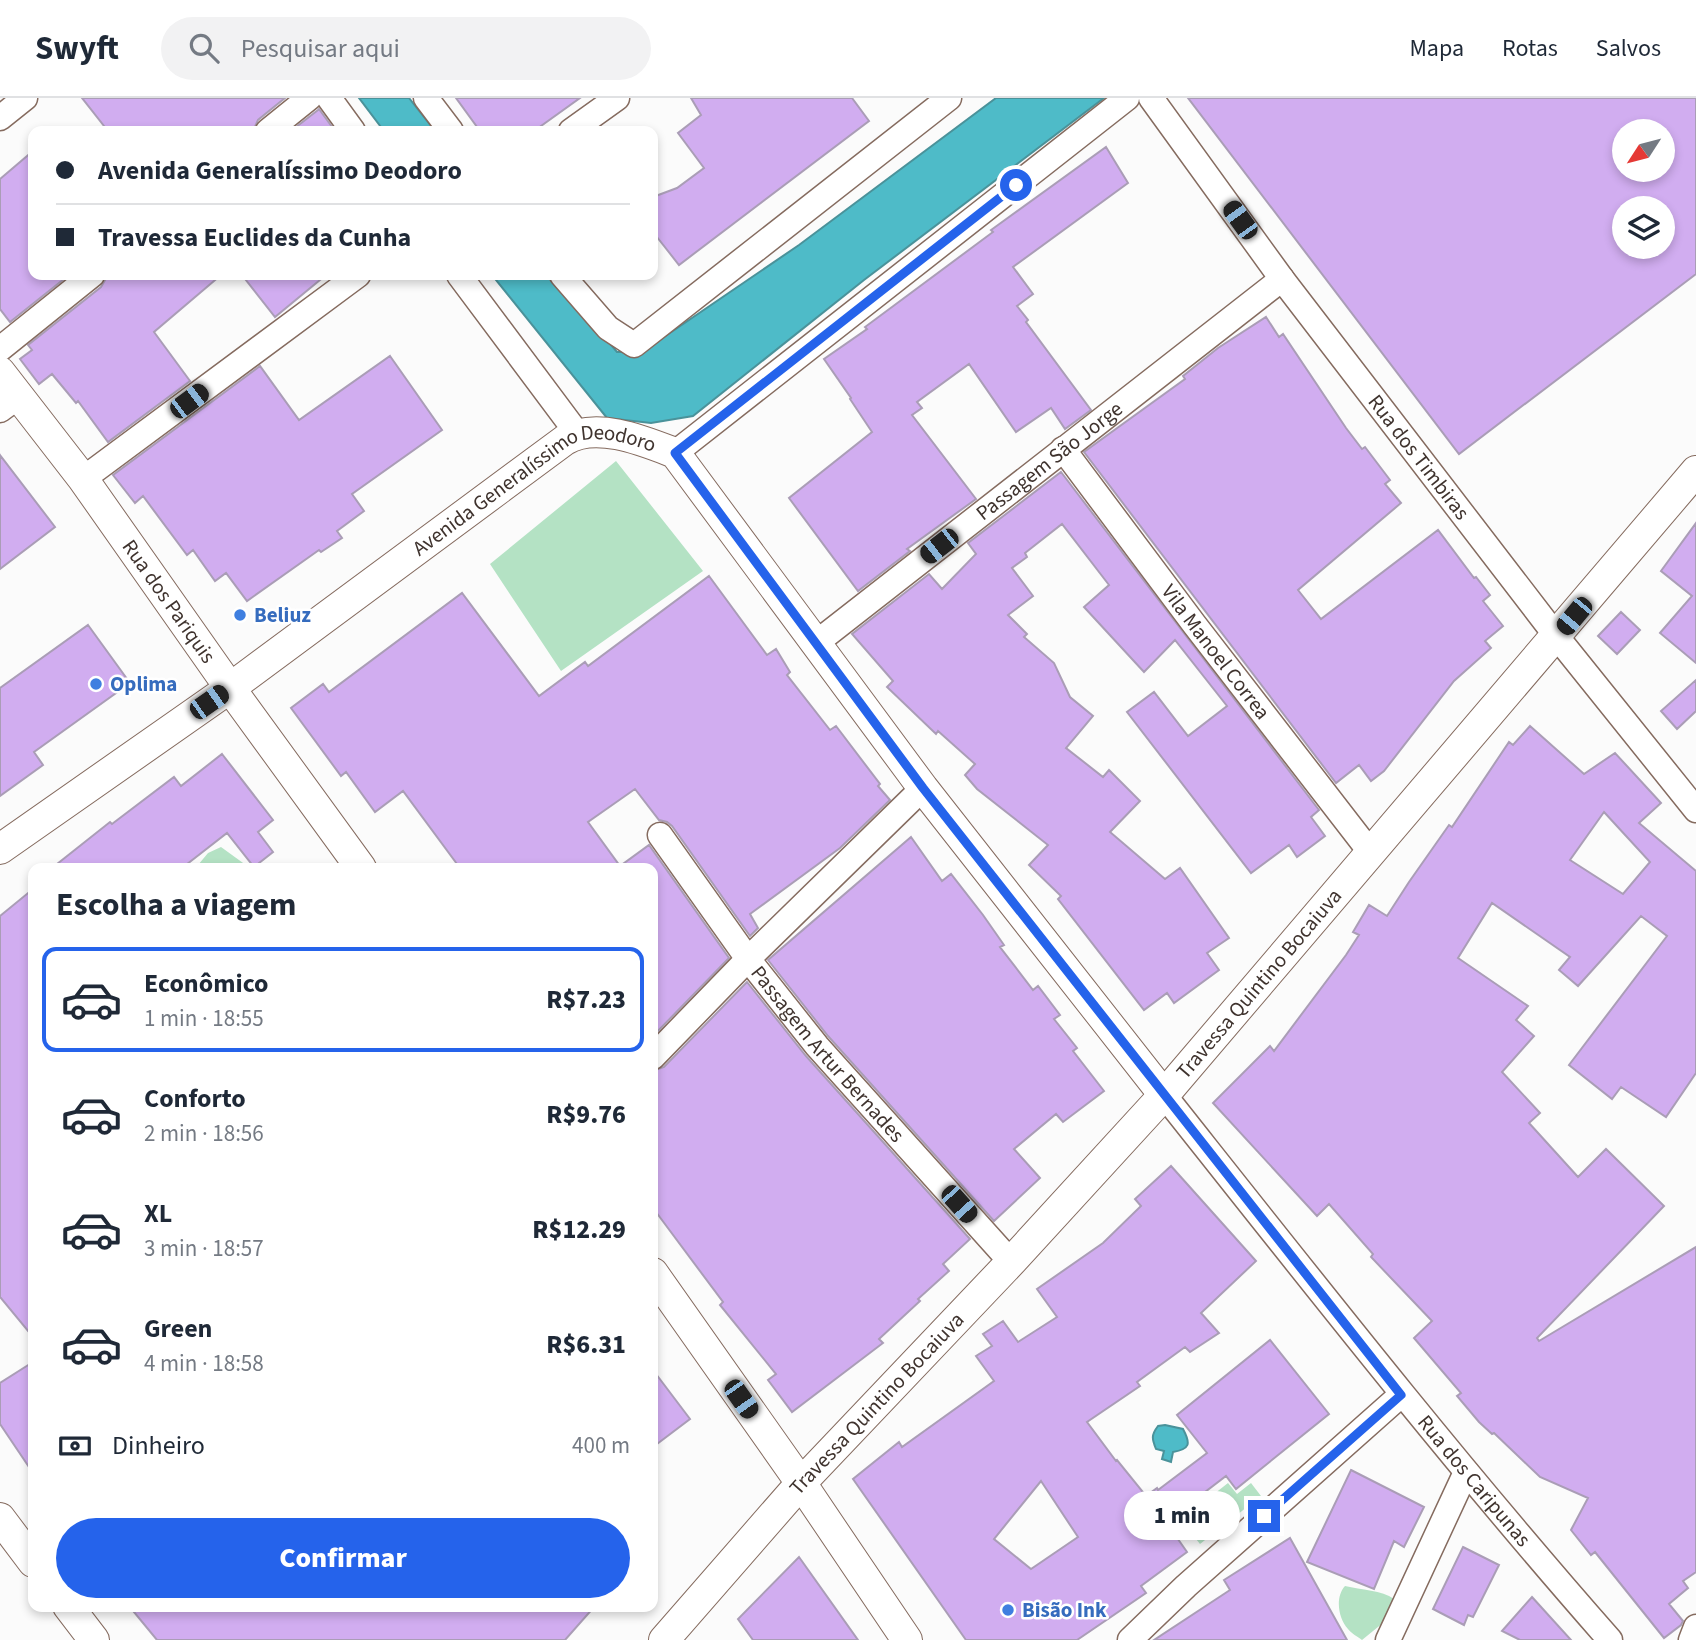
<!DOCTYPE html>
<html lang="pt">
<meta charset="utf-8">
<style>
body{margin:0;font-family:"Source Sans 3",sans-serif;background:#f2f2f3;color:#1f2937;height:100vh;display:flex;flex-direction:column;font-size:26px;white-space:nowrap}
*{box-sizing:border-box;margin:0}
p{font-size:23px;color:#747a83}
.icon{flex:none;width:38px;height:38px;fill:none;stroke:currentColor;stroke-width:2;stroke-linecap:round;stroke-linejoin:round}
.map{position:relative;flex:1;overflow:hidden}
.side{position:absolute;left:28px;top:765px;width:630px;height:749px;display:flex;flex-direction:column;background:#fff;border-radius:14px;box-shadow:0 4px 10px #0003}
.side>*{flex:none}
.top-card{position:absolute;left:28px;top:28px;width:630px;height:154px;border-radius:14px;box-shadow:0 4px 10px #0003;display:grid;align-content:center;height:154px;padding:0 28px;background:#fff}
.needle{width:46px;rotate:234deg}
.fabs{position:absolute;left:1612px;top:21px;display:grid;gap:14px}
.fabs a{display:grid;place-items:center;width:63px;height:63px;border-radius:50%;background:#fff;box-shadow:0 4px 10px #0003;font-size:35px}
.end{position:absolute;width:32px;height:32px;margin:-16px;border:9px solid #2563eb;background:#fff;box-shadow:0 0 0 4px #fff}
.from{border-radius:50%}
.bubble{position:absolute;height:49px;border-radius:24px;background:#fff;box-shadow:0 4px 10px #0003;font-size:23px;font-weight:800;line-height:49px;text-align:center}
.car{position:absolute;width:21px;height:42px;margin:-21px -10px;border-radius:9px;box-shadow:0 0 5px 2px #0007;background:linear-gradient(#222 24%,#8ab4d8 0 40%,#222 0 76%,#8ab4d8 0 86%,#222 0)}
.top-card b{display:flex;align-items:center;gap:24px;height:66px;font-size:26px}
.top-card b+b{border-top:2px solid #e0e1e3}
.top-card i{width:18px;height:18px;background:#1f2937}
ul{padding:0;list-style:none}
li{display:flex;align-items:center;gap:21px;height:105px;margin:0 14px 10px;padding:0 14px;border:4px solid transparent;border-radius:14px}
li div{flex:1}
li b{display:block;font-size:26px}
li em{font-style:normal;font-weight:800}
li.current{border-color:#2563eb}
li>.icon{width:63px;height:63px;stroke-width:1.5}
h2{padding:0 28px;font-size:32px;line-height:84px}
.pay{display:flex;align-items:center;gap:18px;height:77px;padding:0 28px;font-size:26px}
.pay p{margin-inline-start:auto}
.primary-button{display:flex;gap:14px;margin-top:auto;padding:14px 28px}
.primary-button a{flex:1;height:80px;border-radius:42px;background:#2563eb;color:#fff;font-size:28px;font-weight:800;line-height:80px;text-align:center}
header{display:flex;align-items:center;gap:42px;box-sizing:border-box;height:98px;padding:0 35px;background:#fff;border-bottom:2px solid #e0e1e3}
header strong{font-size:33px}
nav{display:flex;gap:38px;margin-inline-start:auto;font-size:24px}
.search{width:490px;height:63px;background:#f2f2f3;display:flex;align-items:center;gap:18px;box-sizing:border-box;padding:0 24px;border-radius:38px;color:#747a83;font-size:26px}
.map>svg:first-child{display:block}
.green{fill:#b4e2c4}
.water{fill:#4ebbc8;stroke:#4a929a;stroke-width:2}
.building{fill:#d1adf0;stroke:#aa9db6;stroke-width:2;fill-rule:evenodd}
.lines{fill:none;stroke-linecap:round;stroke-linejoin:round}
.minor-casing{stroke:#856b5f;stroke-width:27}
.tertiary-casing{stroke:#856b5f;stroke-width:32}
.minor{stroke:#fff;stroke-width:24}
.tertiary{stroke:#fff;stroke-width:30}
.route{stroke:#2563eb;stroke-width:9}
.shop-dot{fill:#3f7fe0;stroke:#fff;stroke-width:2.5}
.labels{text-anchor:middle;stroke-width:5;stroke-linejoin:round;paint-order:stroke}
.street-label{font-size:21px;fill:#3f332e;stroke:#fff}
.shop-label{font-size:21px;font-weight:bold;fill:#366cbe;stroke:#fff;text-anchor:start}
</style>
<header>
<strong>Swyft</strong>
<div class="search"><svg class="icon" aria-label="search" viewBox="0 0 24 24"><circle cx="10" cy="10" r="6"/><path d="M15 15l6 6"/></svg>Pesquisar aqui</div>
<nav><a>Mapa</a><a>Rotas</a><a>Salvos</a></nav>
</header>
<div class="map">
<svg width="1696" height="1542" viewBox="0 0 1696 1542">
<rect width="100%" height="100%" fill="#fbfbfb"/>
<path class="green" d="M 616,363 L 703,473 L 561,573 L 490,466 Z
M 221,749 L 250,770 L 200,770 L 198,767 L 208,755 Z
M 1228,1385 L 1237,1396 L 1251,1385 L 1261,1398 L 1200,1446 L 1181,1422 Z
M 1345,1488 C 1361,1492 1382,1492 1394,1501 L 1389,1520 L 1362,1542 C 1358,1539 1351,1535 1348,1531 C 1338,1520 1335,1499 1345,1488 Z"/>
<path class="water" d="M 359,0 L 409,0 L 435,33 L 384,33 Z
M 996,0 L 1104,0 L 864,182 L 693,318 L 651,325 L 607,320 L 492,177 L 552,177 L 617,254 L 642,254 L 799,147 Z
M 1165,1327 L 1183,1331 C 1191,1346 1190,1351 1173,1354 L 1171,1364 L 1162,1361 L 1164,1353 L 1156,1351 C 1152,1341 1151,1337 1158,1328 Z"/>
<path class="building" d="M 82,0 L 285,0 L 258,22 L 253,33 L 108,33 Z
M 456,0 L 580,0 L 534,33 L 480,33 Z
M 691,0 L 852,0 L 869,23 L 679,167 L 653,134 L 653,99 L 677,90 L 704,70 L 678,35 L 701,17 Z
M 1188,0 L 1696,0 L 1696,176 L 1459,356 ZM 1624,33 L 1662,33 L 1662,72 L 1624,72 ZM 1624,110 L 1662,110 L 1662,149 L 1624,149 Z
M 319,11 L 335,33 L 291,33 L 318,12 Z
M 1106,49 L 1128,85 L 1013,169 L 1033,196 L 1017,208 L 1028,222 L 1026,224 L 1091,312 L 1065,331 L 1051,310 L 1016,334 L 969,266 L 917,304 L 922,310 L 912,317 L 976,401 L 907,451 L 910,453 L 858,493 L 789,400 L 872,334 L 850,301 L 851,300 L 824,261 L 867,231 L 865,229 L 993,134 L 991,132 Z
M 33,53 L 33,177 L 61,177 L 64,181 L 10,224 L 0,211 L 0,81 Z
M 108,177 L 221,177 L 154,234 L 190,283 L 108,344 L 78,303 L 76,305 L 52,276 L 39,286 L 20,261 L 32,252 L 28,247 L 101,189 Z
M 242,177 L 326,177 L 275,219 Z
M 1266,219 L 1279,239 L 1283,236 L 1346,330 L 1362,351 L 1365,349 L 1390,382 L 1385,386 L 1401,405 L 1298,492 L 1321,521 L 1438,432 L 1474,480 L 1476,479 L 1490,497 L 1483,503 L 1503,528 L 1485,543 L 1491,550 L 1454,583 L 1384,673 L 1371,683 L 1359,667 L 1336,685 L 1084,354 L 1185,281 L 1183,278 L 1218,250 Z
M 390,258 L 442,332 L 352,396 L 364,413 L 337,433 L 342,440 L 321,454 L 319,452 L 247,503 L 226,475 L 215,483 L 193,452 L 187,457 L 143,398 L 135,405 L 113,377 L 260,268 L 299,322 Z
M 0,357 L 55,429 L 0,471 Z
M 1061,374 L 1319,712 L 1311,719 L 1325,738 L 1297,759 L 1289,747 L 1251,775 L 1127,614 L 1154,594 L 1188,638 L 1227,608 L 1175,542 L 1144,574 L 1084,509 L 1109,487 L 1062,426 L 1025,455 L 1027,459 L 1012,470 L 1033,498 L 1008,517 L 1027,536 L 1024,539 L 1054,565 L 1070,599 L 1093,618 L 1066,650 L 1103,679 L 1109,672 L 1140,703 L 1110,734 L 1165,781 L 1180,770 L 1229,840 L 1207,855 L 1219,872 L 1174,905 L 1167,895 L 1144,912 L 1058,801 L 1061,798 L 1029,767 L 1048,747 L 977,691 L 965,677 L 975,666 L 938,633 L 936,636 L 887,589 L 893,583 L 852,536 L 929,476 L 942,491 L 976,456 L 968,445 Z
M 1696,425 L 1696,565 L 1660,535 L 1692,498 L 1661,473 Z
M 709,478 L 767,557 L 776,551 L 790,574 L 787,577 L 830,632 L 836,628 L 880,686 L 878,688 L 890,702 L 840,750 L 750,816 L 758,830 L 750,838 L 672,728 L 667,724 L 659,722 L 635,691 L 588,724 L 620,768 L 649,747 L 729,860 L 653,938 L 653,770 L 460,770 L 403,693 L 375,714 L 346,674 L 341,678 L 291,610 L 323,586 L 329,594 L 462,495 L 539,598 L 585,564 L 588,568 Z
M 1621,514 L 1640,532 L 1617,556 L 1598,538 Z
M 88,527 L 130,585 L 34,654 L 43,667 L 0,698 L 0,590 Z
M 1696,582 L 1696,613 L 1677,631 L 1661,613 Z
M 1530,628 L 1584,676 L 1615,655 L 1661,705 L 1639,725 L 1696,773 L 1696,975 L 1666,1019 L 1621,989 L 1612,1001 L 1569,967 L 1667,838 L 1641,818 L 1578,888 L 1559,872 L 1570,859 L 1492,805 L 1458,860 L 1528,908 L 1516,922 L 1534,938 L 1502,974 L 1540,1015 L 1529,1025 L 1578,1079 L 1606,1051 L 1664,1108 L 1537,1240 L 1539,1243 L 1696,1149 L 1696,1474 L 1683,1483 L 1688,1490 L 1669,1506 L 1683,1523 L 1681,1527 L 1664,1540 L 1595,1454 L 1591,1457 L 1571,1432 L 1588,1400 L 1540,1379 L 1494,1335 L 1492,1336 L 1479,1324 L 1457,1298 L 1461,1295 L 1414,1240 L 1432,1223 L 1371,1159 L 1373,1156 L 1329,1106 L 1317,1118 L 1213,1005 L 1270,948 L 1274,953 L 1346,857 L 1359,837 L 1353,834 L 1369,807 L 1387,818 L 1409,784 L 1449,727 L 1452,729 L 1509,644 L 1513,647 ZM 1604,714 L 1650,764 L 1623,796 L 1570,762 Z
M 222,656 L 273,722 L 258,734 L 273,754 L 254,769 L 227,735 L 182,770 L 52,770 L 110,724 L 112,726 L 174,679 L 181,688 Z
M 911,739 L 942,783 L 951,776 L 983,817 L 1004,847 L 1000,849 L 1033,892 L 1038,888 L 1060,917 L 1054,921 L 1077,950 L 1073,953 L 1104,993 L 1063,1024 L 1056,1016 L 1014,1051 L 1040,1080 L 994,1123 L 828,938 L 768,862 Z
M 33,791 L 33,1239 L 0,1199 L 0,818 Z
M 747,884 L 806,958 L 970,1141 L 943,1166 L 949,1173 L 918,1201 L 920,1203 L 879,1241 L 883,1245 L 792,1314 L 768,1282 L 776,1276 L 720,1207 L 723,1204 L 653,1110 L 653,973 L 664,969 Z
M 1171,1068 L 1256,1163 L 1201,1215 L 1219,1235 L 1190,1254 L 1185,1249 L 1137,1284 L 1140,1288 L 1087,1324 L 1116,1363 L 1117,1362 L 1146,1398 L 1157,1390 L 1158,1392 L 1207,1355 L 1177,1317 L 1270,1242 L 1329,1316 L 1236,1391 L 1226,1378 L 1166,1424 L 1187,1454 L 1141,1488 L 1146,1495 L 1077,1542 L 966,1542 L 853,1381 L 899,1344 L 902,1349 L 994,1283 L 976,1258 L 992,1248 L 983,1236 L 1003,1223 L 1018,1244 L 1057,1219 L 1037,1191 L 1103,1145 L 1141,1108 L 1135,1101 ZM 1041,1383 L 1078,1439 L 1031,1471 L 994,1441 Z
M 33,1264 L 33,1375 L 0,1326 L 0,1285 Z
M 653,1272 L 690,1321 L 653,1349 Z
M 1351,1372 L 1424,1409 L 1404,1449 L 1394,1443 L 1374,1491 L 1307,1464 Z
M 1290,1440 L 1347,1542 L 1154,1542 L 1230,1492 L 1224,1482 Z
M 1463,1449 L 1499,1467 L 1473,1519 L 1468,1517 L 1464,1527 L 1433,1511 Z
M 799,1459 L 858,1542 L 753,1542 L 738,1521 Z
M 1532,1499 L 1571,1542 L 1520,1542 L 1502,1533 Z
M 129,1508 L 595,1508 L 565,1542 L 157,1542 Z"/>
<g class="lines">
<defs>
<g id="minor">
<path d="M 329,0 L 353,33"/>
<path d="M 426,0 L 451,33"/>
<path id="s1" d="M 1151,0 L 1282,181 L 1557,539 L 1696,712"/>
<path d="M 0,20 L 25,0"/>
<path d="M 268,33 L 309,0"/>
<path d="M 571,33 L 617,0"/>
<path d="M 459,177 L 577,335"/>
<path d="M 562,177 L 608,230 L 634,247 L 949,0"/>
<path d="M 0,251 L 92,177"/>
<path d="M 0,312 L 19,298"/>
<path id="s2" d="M 1063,351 L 1194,526 L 1371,755"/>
<path d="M 675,355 L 1127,0"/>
<path d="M 83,381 L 358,177"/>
<path id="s3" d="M 816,545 L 1282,181"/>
<path id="s4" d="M 660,737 L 748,861 L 817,948 L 1011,1164"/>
<path d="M 653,959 L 748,861 L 923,690"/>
<path id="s5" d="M 1164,997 C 1310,1181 1455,1366 1610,1542"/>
<path d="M 1130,1542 L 1186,1488 L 1401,1297"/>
<path d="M 1388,1542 L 1466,1374"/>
<path d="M 1691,1542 L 1696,1529"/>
</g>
<g id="tertiary">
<path id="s6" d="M 0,274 L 83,381 L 230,590 L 361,770"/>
<path id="s7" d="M 0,751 L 230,590 L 565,342 C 596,323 644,343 675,355 L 923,690 L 1164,997"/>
<path d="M 653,1175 L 801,1385 L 907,1542"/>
<path d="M 0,1420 L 33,1464"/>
<path d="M 68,1508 L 94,1542"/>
<path id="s8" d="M 664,1542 L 801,1385 L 1011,1164 L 1164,997 L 1696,373"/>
</g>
</defs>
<use href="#minor" class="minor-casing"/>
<use href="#tertiary" class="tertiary-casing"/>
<use href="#minor" class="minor"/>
<use href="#tertiary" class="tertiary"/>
</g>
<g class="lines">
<path class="route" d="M 1016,87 L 675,355 L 923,690 L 1401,1297 L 1264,1418"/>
</g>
<g class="shop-dot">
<circle cx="240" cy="517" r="7"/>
<circle cx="96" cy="586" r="7"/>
<circle cx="1008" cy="1512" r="7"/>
</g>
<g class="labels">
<g class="street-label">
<text dy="7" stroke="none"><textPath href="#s1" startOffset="448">Rua dos Timbiras</textPath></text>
<text dy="7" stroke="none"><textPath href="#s3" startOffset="296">Passagem São Jorge</textPath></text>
<text dy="7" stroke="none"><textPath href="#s7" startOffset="651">Avenida Generalíssimo Deodoro</textPath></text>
<text dy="7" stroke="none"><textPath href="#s6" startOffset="285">Rua dos Pariquis</textPath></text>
<text dy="7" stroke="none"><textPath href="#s2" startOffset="254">Vila Manoel Correa</textPath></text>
<text dy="7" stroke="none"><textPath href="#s8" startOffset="886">Travessa Quintino Bocaiuva</textPath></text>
<text dy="7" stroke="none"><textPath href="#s4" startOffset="276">Passagem Artur Bernades</textPath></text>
<text dy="7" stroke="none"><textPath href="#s8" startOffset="318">Travessa Quintino Bocaiuva</textPath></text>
<text dy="7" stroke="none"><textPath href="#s5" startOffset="495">Rua dos Caripunas</textPath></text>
</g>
<g class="shop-label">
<text x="254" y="524">Beliuz</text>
<text x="110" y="593">Oplima</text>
<text x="1022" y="1519">Bisão Ink</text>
</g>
</g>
</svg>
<div class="fabs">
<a><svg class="needle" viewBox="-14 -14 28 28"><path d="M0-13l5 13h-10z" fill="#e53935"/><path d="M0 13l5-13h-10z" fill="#747a83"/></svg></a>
<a><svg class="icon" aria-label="layers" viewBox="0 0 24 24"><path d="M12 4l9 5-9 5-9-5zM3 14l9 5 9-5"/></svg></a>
</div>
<i class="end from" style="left:1016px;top:87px"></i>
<i class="end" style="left:1264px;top:1418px"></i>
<div class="bubble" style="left:1124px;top:1393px;width:116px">1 min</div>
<i class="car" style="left:1240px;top:122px;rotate:324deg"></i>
<i class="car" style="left:189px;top:303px;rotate:53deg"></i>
<i class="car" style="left:939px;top:448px;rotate:232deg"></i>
<i class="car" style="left:1574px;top:518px;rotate:220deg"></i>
<i class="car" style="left:209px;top:604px;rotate:55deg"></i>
<i class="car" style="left:959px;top:1106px;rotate:138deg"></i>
<i class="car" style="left:741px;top:1301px;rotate:145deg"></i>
<div class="top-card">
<b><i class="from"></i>Avenida Generalíssimo Deodoro</b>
<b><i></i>Travessa Euclides da Cunha</b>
</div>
<section class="side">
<h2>Escolha a viagem</h2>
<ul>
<li class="current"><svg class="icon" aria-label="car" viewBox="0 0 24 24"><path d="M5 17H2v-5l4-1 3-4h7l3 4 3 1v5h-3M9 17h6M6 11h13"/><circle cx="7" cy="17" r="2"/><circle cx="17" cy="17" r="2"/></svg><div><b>Econômico</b><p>1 min · 18:55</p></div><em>R$7.23</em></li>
<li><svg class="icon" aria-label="car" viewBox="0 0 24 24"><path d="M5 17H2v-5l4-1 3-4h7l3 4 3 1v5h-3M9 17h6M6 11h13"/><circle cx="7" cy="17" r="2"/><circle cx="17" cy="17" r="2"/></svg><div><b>Conforto</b><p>2 min · 18:56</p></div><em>R$9.76</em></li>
<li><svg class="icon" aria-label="car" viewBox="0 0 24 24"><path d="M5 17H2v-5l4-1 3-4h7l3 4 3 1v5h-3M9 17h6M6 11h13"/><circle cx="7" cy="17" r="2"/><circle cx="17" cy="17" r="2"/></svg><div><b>XL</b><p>3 min · 18:57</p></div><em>R$12.29</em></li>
<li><svg class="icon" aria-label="car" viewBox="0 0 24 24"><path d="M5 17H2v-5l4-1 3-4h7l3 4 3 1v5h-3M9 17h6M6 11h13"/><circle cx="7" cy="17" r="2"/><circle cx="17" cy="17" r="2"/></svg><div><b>Green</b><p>4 min · 18:58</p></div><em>R$6.31</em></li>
</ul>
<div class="pay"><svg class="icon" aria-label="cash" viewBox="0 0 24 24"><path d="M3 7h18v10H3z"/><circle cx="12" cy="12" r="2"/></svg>Dinheiro<p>400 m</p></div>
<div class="primary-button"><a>Confirmar</a></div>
</section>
</div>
